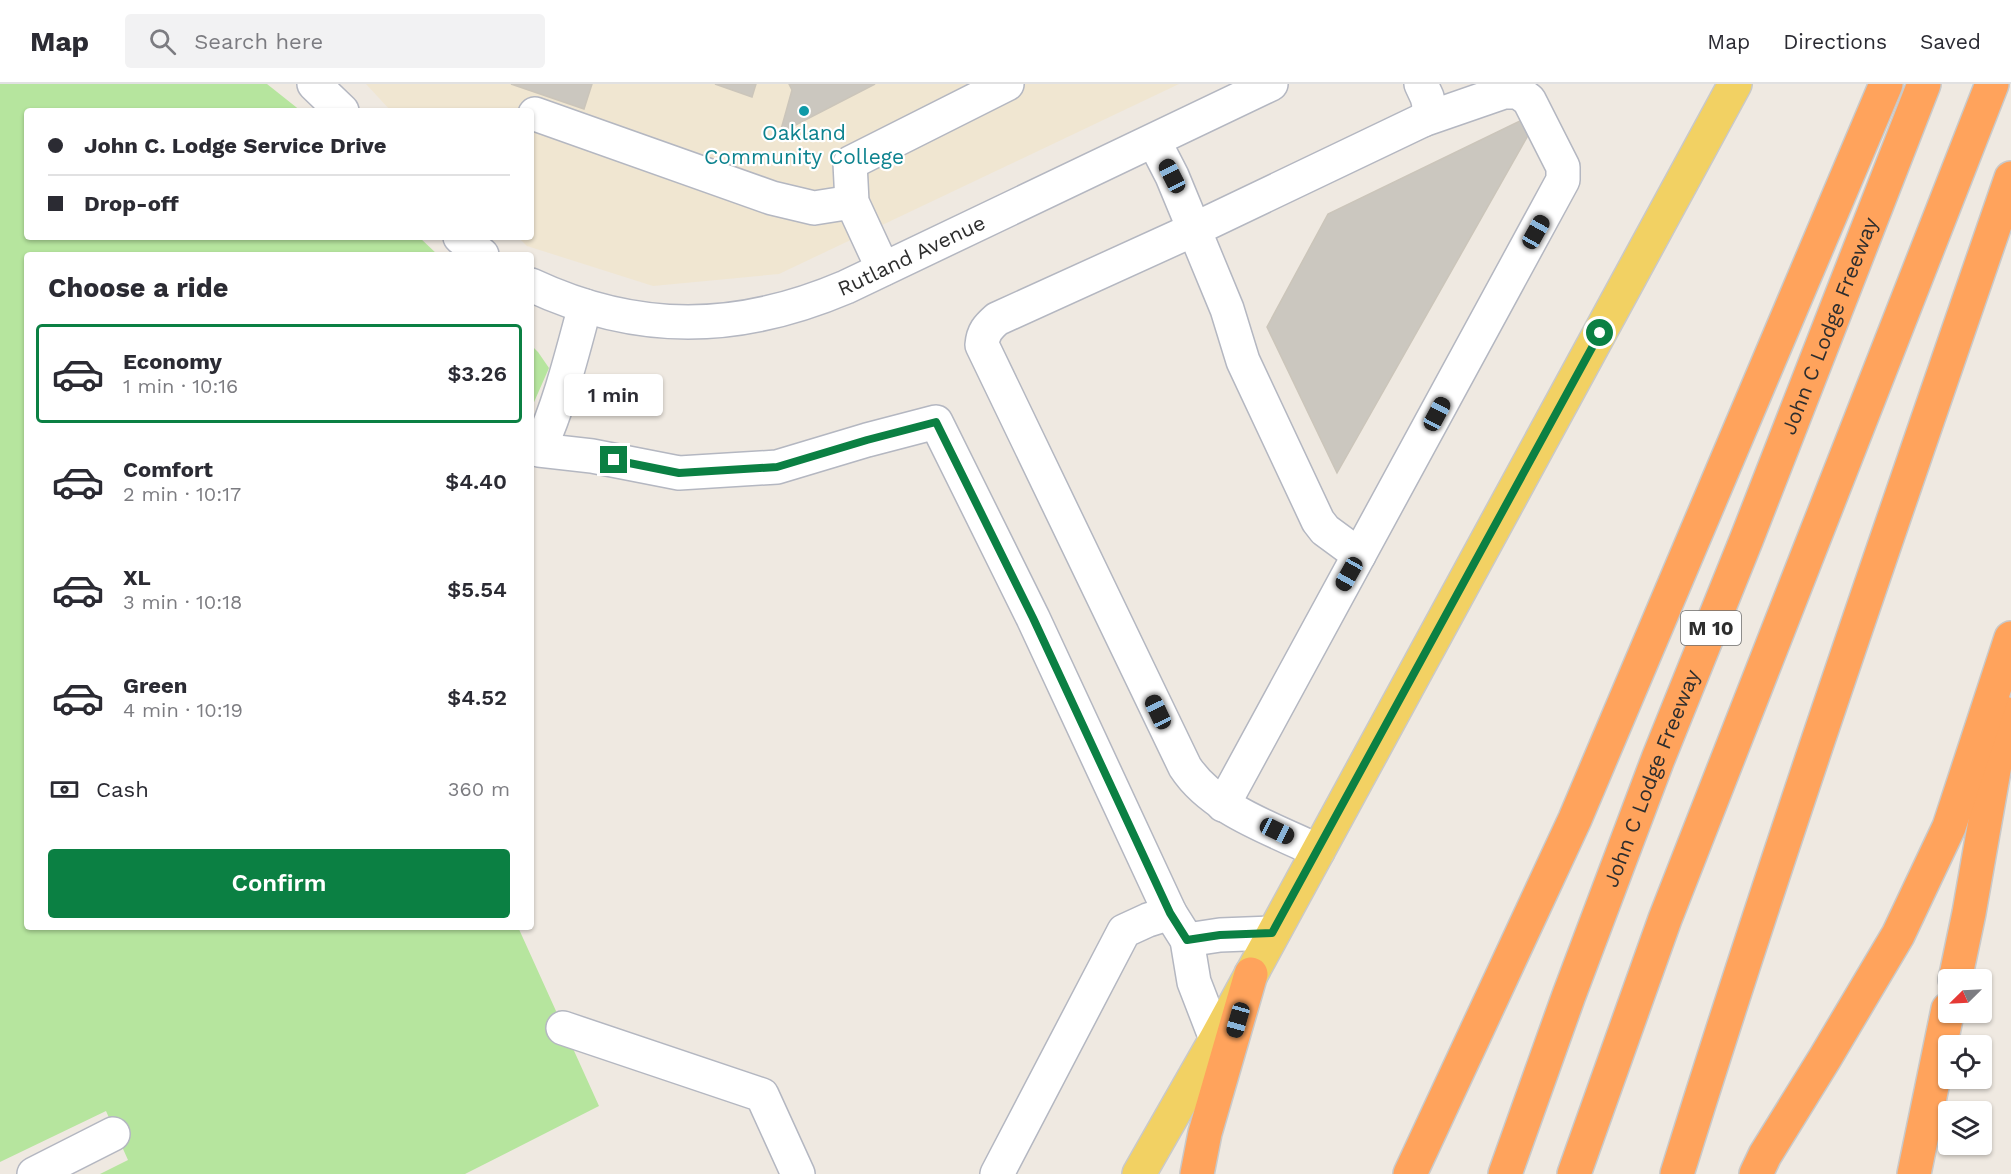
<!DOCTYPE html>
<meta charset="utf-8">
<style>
body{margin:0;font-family:"Work Sans",sans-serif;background:#f2f2f3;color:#2b2b33;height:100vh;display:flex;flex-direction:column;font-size:22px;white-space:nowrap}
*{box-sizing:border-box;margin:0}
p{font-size:20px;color:#7c7c81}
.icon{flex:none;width:33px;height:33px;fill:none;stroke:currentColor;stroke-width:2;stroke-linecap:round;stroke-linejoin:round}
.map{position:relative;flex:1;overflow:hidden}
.side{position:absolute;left:24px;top:168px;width:510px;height:678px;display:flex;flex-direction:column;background:#fff;border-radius:6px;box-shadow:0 2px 4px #0004}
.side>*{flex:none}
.banner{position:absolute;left:24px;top:24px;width:510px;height:132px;border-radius:6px;box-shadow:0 2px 4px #0004;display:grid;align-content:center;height:132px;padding:0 24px;background:#fff}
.needle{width:39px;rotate:246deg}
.fabs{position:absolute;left:1938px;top:885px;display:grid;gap:12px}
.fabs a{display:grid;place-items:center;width:54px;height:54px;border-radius:6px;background:#fff;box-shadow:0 2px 4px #0004;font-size:30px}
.end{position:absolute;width:27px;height:27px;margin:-14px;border:8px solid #0b8043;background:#fff;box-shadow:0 0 0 3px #fff}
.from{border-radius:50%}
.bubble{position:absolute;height:42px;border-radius:6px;background:#fff;box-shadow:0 2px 4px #0004;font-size:20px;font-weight:600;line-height:42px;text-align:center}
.car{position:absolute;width:18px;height:36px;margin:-18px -9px;border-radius:8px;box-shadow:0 0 4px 2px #0007;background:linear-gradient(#222 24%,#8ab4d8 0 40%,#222 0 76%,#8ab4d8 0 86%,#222 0)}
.banner b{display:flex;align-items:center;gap:21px;height:57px;font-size:22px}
.banner b+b{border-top:2px solid #e1e1e2}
.banner i{width:15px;height:15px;background:#2b2b33}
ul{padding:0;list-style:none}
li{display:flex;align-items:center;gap:18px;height:99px;margin:0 12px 9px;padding:0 12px;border:3px solid transparent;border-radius:6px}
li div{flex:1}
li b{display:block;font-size:22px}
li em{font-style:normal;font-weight:600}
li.selected{border-color:#0b8043}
li>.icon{width:54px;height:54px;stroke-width:1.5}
h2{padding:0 24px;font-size:27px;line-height:72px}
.pay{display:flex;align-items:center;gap:15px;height:66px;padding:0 24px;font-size:22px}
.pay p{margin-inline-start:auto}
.action{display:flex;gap:12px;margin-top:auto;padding:12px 24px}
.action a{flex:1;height:69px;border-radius:6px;background:#0b8043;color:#fff;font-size:24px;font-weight:600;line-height:69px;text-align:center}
header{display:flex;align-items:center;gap:36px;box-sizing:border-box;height:84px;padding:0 30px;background:#fff;border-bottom:2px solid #e1e1e2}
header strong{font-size:28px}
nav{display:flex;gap:33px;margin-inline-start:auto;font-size:21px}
.search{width:420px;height:54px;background:#f2f2f3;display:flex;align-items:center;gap:15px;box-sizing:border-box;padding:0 21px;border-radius:6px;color:#7c7c81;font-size:22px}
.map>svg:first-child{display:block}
.education{fill:#f0e6d1}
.green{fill:#b6e59e}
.building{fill:#cbc7bf;stroke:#cbc5ba;stroke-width:1.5}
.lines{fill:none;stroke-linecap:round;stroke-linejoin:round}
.minor-casing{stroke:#b4b7c1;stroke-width:36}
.major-casing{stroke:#c9c9c9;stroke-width:36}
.highway-casing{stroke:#c9c9c9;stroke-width:36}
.minor{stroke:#fff;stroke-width:33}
.major{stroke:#f2d163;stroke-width:33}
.highway{stroke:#ffa35c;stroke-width:33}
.route{stroke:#0b8043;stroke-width:8}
.culture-dot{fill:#0f9aa8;stroke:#fff;stroke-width:2}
.labels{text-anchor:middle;stroke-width:4.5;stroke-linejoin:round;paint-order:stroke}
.shield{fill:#fff;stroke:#6d6d6d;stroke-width:1.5}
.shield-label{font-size:20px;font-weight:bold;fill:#2e2e2e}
.culture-label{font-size:21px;fill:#0d838f;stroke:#fff}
.street-label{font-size:21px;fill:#2e2e2e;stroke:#fff}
</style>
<header>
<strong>Map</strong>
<div class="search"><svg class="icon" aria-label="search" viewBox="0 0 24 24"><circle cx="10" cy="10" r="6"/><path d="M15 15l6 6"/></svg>Search here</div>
<nav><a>Map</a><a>Directions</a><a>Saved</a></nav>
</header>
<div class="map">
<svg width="2011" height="1090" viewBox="0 0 2011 1090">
<rect width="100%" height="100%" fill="#efe9e1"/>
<path class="education" d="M 366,0 L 1179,0 L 779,190 L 653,202 L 527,162 L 518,153 L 531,153 L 531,27 L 391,27 Z"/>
<path class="green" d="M 0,0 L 267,0 L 301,27 L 27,27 L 27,153 L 419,153 L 438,171 L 27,171 L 27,843 L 518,843 L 599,1022 L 465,1090 L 100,1090 L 128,1076 L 106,1027 L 0,1078 Z
M 531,261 L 538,268 L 549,284 L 531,325 Z"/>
<path class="building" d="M 511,0 L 592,0 L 584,25 Z
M 715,0 L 756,0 L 752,13 Z
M 789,0 L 875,0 L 780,49 L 792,6 Z
M 1524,35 L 1530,48 L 1337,389 L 1267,243 L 1328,130 Z"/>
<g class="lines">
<defs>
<g id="minor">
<path d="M 314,0 L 342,27"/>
<path d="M 535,30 L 772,114 L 814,124 L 852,118"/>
<path d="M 1154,57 L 1172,92 L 1227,225 L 1243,277 L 1318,437 L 1325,446 L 1359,471"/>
<path d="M 460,153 L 482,171"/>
<path d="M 883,185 L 852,118 L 850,79 L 1007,0"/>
<path id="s1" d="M 531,201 C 638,251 738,249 846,203 L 1271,0"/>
<path d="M 585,222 C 572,270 560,320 539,366 L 592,372 L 679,389 L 777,383 L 867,356 L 936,338 L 1033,534 L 1170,829 L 1187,856 L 1194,898 L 1216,955"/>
<path d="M 1223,721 L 1563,96 L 1563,83 L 1529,16 L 1518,8 L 1504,8 L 1423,36"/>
<path d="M 1318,767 C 1273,745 1213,726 1185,683 L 982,261 C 983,248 988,243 997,235 L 1195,145 L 1423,36 L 1430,25 L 1427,13 L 1421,0"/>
<path d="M 1187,856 L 1220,851 L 1272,849"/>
<path d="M 563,944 L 762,1011 L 798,1090"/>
<path d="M 34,1090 L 113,1050"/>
<path d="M 997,1090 L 1124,847 L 1148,836 L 1170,829"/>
</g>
<path id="major" d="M 1139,1090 L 1216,955 L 1735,0"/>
<g id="highway">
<path d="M 1955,896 L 1969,829 L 2004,629"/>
<path d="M 1197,1090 L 1205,1049 L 1251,890"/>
<path d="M 1410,1090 L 1575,735 L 1886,0"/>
<path id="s2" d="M 1505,1090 L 1569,911 L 1658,675 L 1747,454 L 1924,0"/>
<path d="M 1574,1090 L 1665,835 L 1992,0"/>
<path d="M 1677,1090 C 1781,756 1897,425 2011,94"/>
<path d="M 1756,1090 L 1765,1071 L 1825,974 L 1898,851 L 1949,743 L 2011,554"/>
<path d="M 1914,1090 L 1948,925"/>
</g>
</defs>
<use href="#minor" class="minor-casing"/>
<use href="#major" class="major-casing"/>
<use href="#highway" class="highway-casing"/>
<use href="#minor" class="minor"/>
<use href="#major" class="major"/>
<use href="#highway" class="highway"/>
</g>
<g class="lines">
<path class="route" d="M 614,376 L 679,389 L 777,383 L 867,356 L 936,338 L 1033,534 L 1170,829 L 1187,856 L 1220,851 L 1272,849 L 1600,249"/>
</g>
<circle class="culture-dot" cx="804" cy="27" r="6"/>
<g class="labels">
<rect class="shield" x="1681" y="527" width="60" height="34" rx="4.5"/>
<g class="shield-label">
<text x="1711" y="551">M 10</text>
</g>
<g class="culture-label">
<text x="804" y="56">Oakland<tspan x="804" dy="24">Community College</tspan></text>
</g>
<g class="street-label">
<text dy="7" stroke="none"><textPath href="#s1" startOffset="398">Rutland Avenue</textPath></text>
<text dy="7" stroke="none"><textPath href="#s2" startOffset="908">John C Lodge Freeway</textPath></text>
<text dy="7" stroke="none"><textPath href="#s2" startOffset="422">John C Lodge Freeway</textPath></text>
</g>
</g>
</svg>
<div class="fabs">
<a><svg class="needle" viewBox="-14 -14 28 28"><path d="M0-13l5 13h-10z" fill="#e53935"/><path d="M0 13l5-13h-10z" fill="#7c7c81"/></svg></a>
<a><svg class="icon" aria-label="locate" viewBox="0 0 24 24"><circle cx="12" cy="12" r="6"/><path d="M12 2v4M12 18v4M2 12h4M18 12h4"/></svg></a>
<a><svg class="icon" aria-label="layers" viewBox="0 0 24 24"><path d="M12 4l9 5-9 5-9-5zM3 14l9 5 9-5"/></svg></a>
</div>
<i class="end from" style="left:1600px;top:249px"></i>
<i class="end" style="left:614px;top:376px"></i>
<div class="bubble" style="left:564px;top:290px;width:99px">1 min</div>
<i class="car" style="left:1172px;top:92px;rotate:333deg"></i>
<i class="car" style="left:1536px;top:148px;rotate:29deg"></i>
<i class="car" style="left:1437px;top:330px;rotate:28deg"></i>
<i class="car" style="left:1349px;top:490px;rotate:209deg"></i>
<i class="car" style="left:1158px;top:628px;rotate:335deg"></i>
<i class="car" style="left:1277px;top:747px;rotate:116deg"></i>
<i class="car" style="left:1238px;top:936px;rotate:196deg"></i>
<div class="banner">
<b><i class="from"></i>John C. Lodge Service Drive</b>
<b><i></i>Drop-off</b>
</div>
<section class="side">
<h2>Choose a ride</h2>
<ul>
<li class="selected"><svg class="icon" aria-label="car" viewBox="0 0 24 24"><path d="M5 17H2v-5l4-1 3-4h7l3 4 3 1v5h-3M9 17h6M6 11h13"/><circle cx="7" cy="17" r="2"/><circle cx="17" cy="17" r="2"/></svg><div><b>Economy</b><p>1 min · 10:16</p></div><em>$3.26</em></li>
<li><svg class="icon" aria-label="car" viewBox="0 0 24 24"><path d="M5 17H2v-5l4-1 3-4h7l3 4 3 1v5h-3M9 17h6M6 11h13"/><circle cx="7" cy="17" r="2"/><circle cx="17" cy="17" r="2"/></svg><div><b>Comfort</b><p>2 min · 10:17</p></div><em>$4.40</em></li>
<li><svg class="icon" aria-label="car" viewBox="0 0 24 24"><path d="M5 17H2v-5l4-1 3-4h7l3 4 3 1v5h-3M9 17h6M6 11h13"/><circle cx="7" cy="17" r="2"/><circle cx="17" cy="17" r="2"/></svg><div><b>XL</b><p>3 min · 10:18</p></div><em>$5.54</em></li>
<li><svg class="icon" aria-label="car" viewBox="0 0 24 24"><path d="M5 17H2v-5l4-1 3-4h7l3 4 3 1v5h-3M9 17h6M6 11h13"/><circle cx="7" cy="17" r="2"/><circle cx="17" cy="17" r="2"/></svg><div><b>Green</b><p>4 min · 10:19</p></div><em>$4.52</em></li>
</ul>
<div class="pay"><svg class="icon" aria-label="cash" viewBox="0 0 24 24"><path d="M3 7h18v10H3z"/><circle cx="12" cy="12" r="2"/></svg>Cash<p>360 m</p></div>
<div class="action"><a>Confirm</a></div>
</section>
</div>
